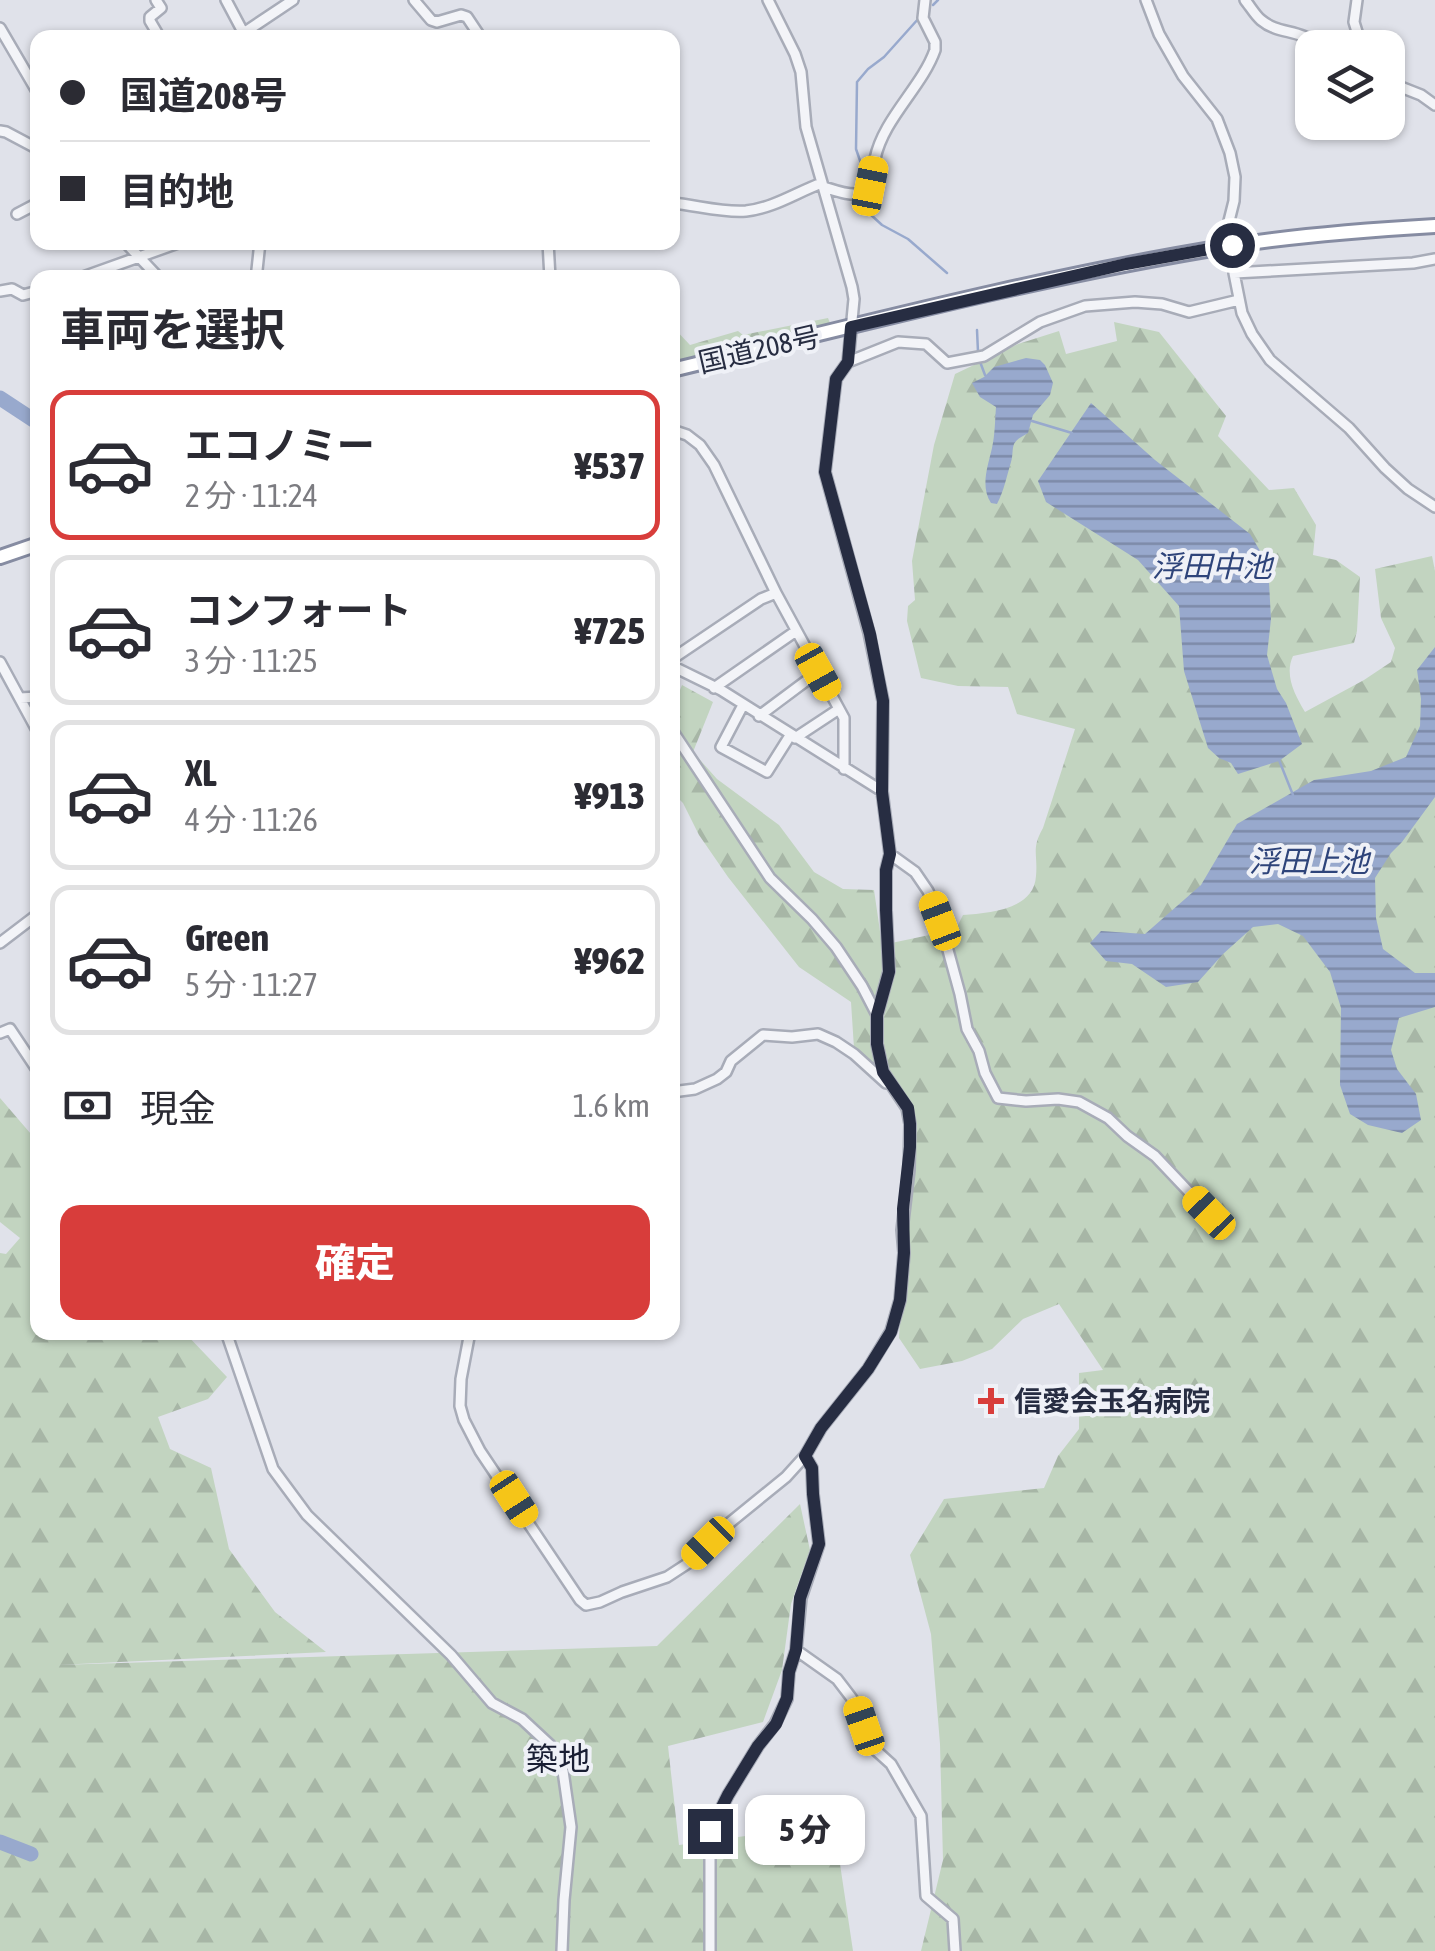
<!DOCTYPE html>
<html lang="ja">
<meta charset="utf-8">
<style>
body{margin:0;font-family:"Asap Condensed","Noto Sans JP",sans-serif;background:#f2f2f3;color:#2b2b33;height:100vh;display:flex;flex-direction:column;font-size:38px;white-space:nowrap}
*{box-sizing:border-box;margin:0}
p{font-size:32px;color:#7c7c81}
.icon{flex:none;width:55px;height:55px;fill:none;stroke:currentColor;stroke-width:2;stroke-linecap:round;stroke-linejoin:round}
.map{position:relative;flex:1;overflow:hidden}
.panel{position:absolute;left:30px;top:270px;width:650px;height:1070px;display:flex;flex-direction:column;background:#fff;border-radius:20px;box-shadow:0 2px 8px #0004}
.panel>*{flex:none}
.banner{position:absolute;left:30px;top:30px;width:650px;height:220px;border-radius:20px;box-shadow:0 2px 8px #0004;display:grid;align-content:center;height:220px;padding:0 30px;background:#fff}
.tools{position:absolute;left:1295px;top:30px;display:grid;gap:20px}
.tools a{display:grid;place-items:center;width:110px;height:110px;border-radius:20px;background:#fff;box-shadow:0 2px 8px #0004;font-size:50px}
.end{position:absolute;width:45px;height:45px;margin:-22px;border:12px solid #272d42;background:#fff;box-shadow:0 0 0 5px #fff}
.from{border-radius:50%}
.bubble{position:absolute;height:70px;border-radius:20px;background:#fff;box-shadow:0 2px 8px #0004;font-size:32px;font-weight:800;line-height:70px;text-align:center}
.car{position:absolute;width:30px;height:60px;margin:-30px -15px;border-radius:12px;box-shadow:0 0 8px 2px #0007;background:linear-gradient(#f5c518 24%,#345 0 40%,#f5c518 0 76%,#345 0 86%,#f5c518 0)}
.banner b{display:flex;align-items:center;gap:35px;height:95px;font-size:38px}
.banner b+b{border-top:2px solid #e1e1e2}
.banner i{width:25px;height:25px;background:#2b2b33}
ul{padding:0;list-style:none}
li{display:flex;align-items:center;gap:30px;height:150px;margin:0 20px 15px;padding:0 10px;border:5px solid #e1e1e2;border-radius:20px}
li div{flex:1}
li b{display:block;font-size:38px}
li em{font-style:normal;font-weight:800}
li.on{border-color:#d83d3b}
li>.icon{width:90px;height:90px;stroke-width:1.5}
h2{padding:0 30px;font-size:45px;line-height:120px}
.pay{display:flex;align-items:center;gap:25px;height:110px;padding:0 30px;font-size:38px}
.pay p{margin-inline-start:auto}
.action{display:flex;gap:20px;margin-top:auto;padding:20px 30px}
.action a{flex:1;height:115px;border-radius:20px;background:#d83d3b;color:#fff;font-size:40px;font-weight:800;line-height:115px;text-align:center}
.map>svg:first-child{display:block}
.forest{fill:url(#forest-firs)}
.water{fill:url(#water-rules)}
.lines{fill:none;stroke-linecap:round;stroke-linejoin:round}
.stream{stroke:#98a9cd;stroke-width:2.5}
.river{stroke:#98a9cd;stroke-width:15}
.minor-casing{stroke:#a8acb8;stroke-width:14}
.highway-casing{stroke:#868ca2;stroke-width:18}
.minor{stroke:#f3f4f8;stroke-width:9}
.highway{stroke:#fff;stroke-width:12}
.route{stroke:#272d42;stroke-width:12}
.poi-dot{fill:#d83d3b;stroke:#eff1f7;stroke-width:4}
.labels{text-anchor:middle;stroke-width:8;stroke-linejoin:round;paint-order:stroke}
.street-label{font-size:28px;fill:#272d42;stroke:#eff1f7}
.poi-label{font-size:28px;font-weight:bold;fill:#272d42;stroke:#eff1f7;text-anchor:start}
.water-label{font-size:30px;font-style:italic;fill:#2e447a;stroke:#eff1f7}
.quarter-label{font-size:32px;fill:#191e33;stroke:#eff1f7}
</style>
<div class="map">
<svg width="1435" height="1951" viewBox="0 0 1435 1951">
<defs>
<pattern id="forest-firs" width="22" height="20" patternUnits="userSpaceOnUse" patternTransform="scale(2.5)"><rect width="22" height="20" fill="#c2d4c0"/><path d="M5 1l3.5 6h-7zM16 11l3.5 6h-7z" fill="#a7b6a6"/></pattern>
<pattern id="water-rules" width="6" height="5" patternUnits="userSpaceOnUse" patternTransform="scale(2.5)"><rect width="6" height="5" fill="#98a9cd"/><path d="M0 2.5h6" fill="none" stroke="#7c8aa8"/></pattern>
</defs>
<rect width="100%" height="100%" fill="#e0e2ea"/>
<path class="forest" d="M 828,318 L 830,323 L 673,363 L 673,327 L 690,345 L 738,331 L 743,335 Z
M 1114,322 L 1159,332 L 1226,416 L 1218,436 L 1269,490 L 1294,488 L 1316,525 L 1313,555 L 1336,560 L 1360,577 L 1357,631 L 1354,643 L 1293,656 C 1284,675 1295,695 1305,712 L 1364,680 L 1391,662 L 1395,648 L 1381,618 L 1375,569 L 1432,556 L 1435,571 L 1435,1951 L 921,1951 L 943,1860 L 940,1744 L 931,1634 L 910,1555 L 944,1499 L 1044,1488 L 1058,1456 L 1079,1429 L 1079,1373 L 1103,1370 L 1059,1304 L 1023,1319 L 992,1349 L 962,1361 L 920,1369 L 899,1338 L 909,1170 L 902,1106 L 854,1048 L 851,1002 L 799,967 L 728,877 L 699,835 L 683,803 L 673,793 L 672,710 L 682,685 L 713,702 L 693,752 L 717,779 L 779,825 L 814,872 L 843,889 L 874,890 L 882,945 L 934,934 L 953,935 L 963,915 C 989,913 1034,910 1036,876 C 1038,854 1031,849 1043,828 L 1075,729 L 1017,714 L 1008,687 L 958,686 L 921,678 L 907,621 L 908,606 L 915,600 L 912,561 L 934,445 L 955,374 L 1018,344 L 1059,331 L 1066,354 L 1117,341 Z
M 0,1098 L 37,1141 L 38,1332 L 185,1333 L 227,1377 L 208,1399 L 158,1417 L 170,1449 L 211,1468 L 229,1549 L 275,1612 L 326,1652 L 57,1665 L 657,1646 L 800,1504 L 810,1550 L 791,1604 L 782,1670 L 763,1722 L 668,1746 L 679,1845 L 834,1824 L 853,1951 L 0,1951 L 0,1253 L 6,1254 L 20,1238 L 0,1222 Z"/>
<path class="water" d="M 1026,358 L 1040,360 L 1045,365 L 1053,383 L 1050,395 L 1033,415 L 1028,433 C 1024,436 1017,438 1014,444 C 1012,449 1013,456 1011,462 C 1007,475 1004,491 997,504 L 991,503 C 980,486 988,466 992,448 C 995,435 995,420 996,407 L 980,397 L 972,383 L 984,377 L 994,367 Z
M 1091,403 L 1155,460 L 1250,534 L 1268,564 L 1271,619 L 1267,655 L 1277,689 L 1286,703 L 1302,744 L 1279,761 L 1238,774 L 1231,763 L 1219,758 L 1208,748 L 1184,671 L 1179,606 L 1138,560 L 1046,502 L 1038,481 Z
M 1435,647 L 1435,797 L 1402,842 L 1391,853 L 1375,878 L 1376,918 L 1383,949 L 1415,973 L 1435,973 L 1435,1007 L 1399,1018 L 1391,1050 L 1397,1069 L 1416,1094 L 1421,1120 L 1402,1133 L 1368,1125 L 1350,1114 L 1340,1085 L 1341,1008 L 1330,972 L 1303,936 L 1278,924 L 1253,927 L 1223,954 L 1198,982 L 1166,987 L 1132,964 L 1106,961 L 1090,943 L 1101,931 L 1145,934 L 1201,885 L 1237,824 L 1314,780 L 1371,771 L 1406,757 L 1420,726 L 1421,699 L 1417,670 Z"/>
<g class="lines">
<path class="stream" d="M 933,5 L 938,0
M 866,178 L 856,149 L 857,82 L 868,69 L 884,57 L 919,18
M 869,200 L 870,214 L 882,225 L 908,239 L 947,273
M 977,330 L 978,352
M 979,359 L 985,375
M 1032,421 L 1072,433
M 1279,760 L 1293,795"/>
<path class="river" d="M 0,398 L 38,423
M 0,1842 L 31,1854"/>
<defs>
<path id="minor" d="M 156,0 L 161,8 L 150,17 L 150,21 L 160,38
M 226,0 L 243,32
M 414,0 L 431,20 L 437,22 L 461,15 L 467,17 L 481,38
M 1146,0 L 1159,34 L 1183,76 L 1217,119 L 1230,153 L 1235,177 L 1234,201 L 1226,233 L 1232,245 L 1234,273 L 1242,313 L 1252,334 L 1270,360 L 1349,428 L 1385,468 L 1408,489 L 1435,507
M 1245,0 C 1250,6 1255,15 1261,20 C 1280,36 1300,27 1321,48
M 1357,0 L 1354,22 L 1362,48
M 0,28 L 38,93
M 236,38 L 293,0
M 1388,82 L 1421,95 L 1435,105
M 0,131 L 6,132 L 38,149
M 824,187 C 834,190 851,197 862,193 C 874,188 873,170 875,159 C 883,119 922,87 935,50 L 935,42 L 923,18 L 925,0
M 672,203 C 696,205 722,213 746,211 C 774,208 797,192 822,183
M 17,214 L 38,203
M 125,242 L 159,278
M 548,242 L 550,278
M 257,270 L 260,242
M 1234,273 L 1413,263 L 1435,259
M 80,278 L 181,242
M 0,291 L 12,289 L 23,295 L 38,291
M 848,362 L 898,342 L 926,344 L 947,363 L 984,356 L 1040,322 L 1085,306 L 1135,302 L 1162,304 L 1189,312 L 1239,300
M 672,430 L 687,435 L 700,445 L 714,465 L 776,593 L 761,599 L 672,659
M 776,593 L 844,718 L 844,769
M 0,662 L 38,732
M 672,666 L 721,690 L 882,791
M 714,688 L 796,631
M 20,698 L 38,697
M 743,705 L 721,747 L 767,772 L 791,734
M 759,716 L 818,672
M 672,730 L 770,878 L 812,919 L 836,947 L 862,986 L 876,1013
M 795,738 L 839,709
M 890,854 L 915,872 L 928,891 L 940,921 L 960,994 L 967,1029 L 979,1051 L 985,1073 L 998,1098 L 1026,1101 L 1058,1099 L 1079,1102 L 1108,1118 L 1127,1136 L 1155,1156 L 1209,1213
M 0,943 L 38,914
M 0,1033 L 10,1029 L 38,1071
M 672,1092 L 695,1089 L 717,1079 L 726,1072 L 731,1061 L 763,1035 L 792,1037 L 818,1034 L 836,1042 L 854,1054 L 886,1083
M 226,1332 L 273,1469 L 307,1515 L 451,1655 L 492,1703 L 522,1719 L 550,1745 L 563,1771 L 571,1827 L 564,1900 L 562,1951
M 470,1332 L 461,1379 L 460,1406 L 464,1420 L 480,1451 L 580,1600 L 586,1605 L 600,1602 L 622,1592 L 667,1577 L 690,1562 L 727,1525 L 786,1477 L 805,1456 L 821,1428 L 868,1369 L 891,1331 L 900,1300 L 904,1253 L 902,1230 L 909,1170 L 910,1124 L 907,1108 L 883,1072 L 877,1044 L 877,1015 L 889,971 L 886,910 L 886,870 L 890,854 L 882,791 L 883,701 L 869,633 L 825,472 L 836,379 L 848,362 L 854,299 L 852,287 L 806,127 L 801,72 L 795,54 L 768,0
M 796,1650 L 837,1679 L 850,1696 L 858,1707 L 870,1745 L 891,1764 L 921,1816 L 926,1896 L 953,1919 L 955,1951
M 710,1951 L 710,1831 L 728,1795 L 758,1746 L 775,1724 L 787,1699 L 789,1672 L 796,1650 L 801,1598 L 819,1544 L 813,1494 L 812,1468 L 805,1456"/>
<path id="highway" d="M 672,370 C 857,325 1043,276 1230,246 C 1298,235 1366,230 1435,226
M 0,557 L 38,544"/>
</defs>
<use href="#minor" class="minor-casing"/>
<use href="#highway" class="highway-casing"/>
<use href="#minor" class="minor"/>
<use href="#highway" class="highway"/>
</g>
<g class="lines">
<path class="route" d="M 710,1831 L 728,1795 L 758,1746 L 776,1724 L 787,1698 L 789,1672 L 796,1650 L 800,1598 L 819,1544 L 813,1494 L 812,1468 L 805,1456 L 821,1428 L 868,1369 L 891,1332 L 900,1300 L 904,1253 L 903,1209 L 910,1147 L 910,1124 L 908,1108 L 883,1072 L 877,1044 L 877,1015 L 889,972 L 886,910 L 886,870 L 890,854 L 882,792 L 883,701 L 870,634 L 825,472 L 836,379 L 848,362 L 851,327 L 1126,264 L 1232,245"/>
</g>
<path class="poi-dot" d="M986 1386h10v10h10v10h-10v10h-10v-10h-10v-10h10z"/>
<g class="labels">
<g class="street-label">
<text transform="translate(759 349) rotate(-13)" y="10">国道208号</text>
</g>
<g class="poi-label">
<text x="1014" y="1411">信愛会玉名病院</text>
</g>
<g class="water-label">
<text x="1212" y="577">浮田中池</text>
<text x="1309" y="872">浮田上池</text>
</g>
<g class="quarter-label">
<text x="558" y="1770">築地</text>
</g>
</g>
</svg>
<div class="tools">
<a><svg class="icon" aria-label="layers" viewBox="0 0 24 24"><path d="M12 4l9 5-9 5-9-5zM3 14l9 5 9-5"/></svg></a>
</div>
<i class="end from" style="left:1232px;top:245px"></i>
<i class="end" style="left:710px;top:1831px"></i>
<div class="bubble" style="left:745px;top:1795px;width:120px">5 分</div>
<i class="car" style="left:870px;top:186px;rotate:11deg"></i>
<i class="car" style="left:818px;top:672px;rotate:151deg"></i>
<i class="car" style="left:940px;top:921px;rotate:339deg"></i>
<i class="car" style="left:1209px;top:1213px;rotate:316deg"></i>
<i class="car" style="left:514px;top:1499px;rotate:147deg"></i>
<i class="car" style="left:708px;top:1543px;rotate:225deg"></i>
<i class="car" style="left:864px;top:1726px;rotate:341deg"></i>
<div class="banner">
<b><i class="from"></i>国道208号</b>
<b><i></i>目的地</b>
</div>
<section class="panel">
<h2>車両を選択</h2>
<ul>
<li class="on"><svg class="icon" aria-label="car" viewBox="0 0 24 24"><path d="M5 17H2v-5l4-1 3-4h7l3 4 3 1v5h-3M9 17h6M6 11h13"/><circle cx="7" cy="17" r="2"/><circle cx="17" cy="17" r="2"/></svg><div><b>エコノミー</b><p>2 分 · 11:24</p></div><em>¥537</em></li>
<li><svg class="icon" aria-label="car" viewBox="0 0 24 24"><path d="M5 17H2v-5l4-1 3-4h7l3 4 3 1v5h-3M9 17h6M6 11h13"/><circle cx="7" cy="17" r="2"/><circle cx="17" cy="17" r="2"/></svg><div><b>コンフォート</b><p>3 分 · 11:25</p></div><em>¥725</em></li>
<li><svg class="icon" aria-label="car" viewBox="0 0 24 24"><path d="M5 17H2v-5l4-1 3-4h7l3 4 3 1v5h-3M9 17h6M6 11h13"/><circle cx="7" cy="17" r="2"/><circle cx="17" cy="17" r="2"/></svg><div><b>XL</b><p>4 分 · 11:26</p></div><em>¥913</em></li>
<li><svg class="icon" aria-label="car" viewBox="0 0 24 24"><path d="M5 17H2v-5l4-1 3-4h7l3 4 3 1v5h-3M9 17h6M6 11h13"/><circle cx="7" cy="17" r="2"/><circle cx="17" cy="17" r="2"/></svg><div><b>Green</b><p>5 分 · 11:27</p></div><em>¥962</em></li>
</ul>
<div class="pay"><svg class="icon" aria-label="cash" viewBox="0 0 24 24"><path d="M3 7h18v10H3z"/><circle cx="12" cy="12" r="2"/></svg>現金<p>1.6 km</p></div>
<div class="action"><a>確定</a></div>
</section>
</div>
